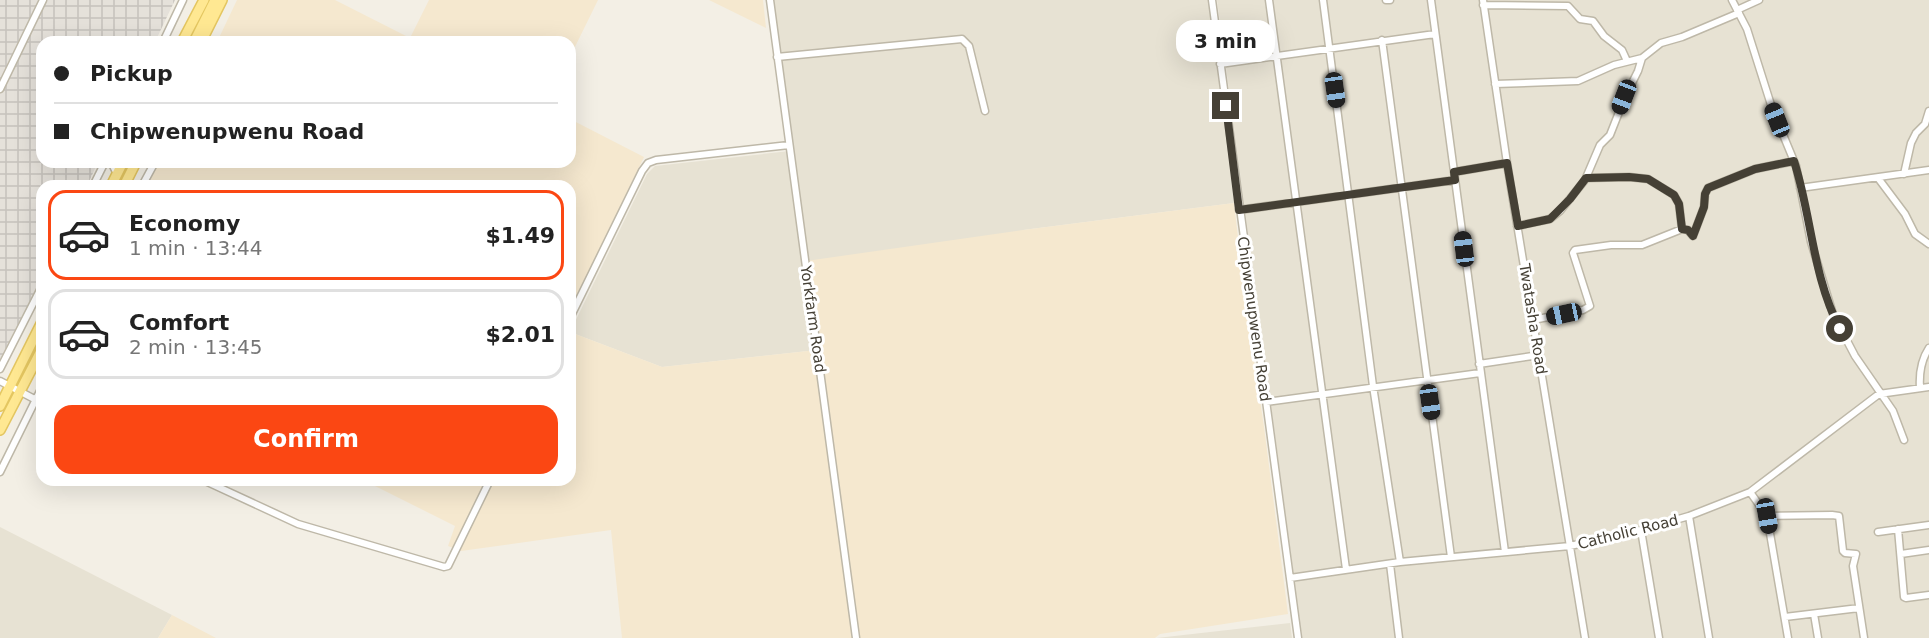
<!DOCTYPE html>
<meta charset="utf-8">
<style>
body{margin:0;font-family:"DejaVu Sans",sans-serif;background:#f2f2f2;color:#222;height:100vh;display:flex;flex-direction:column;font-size:22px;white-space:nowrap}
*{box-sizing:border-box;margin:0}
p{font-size:20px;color:#767676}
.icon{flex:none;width:33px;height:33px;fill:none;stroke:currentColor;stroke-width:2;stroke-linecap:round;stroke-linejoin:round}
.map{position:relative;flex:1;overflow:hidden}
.sheet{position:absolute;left:36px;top:180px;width:540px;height:306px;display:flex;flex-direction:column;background:#fff;border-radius:18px;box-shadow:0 6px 24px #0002}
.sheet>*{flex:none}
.banner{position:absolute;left:36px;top:36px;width:540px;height:132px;border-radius:18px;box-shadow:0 6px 24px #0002;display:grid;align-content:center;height:132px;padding:0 18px;background:#fff}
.end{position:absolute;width:27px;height:27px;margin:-14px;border:8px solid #454035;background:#fff;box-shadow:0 0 0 3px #fff}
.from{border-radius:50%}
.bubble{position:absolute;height:42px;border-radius:18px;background:#fff;box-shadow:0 6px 24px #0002;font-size:20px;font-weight:700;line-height:42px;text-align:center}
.car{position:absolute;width:18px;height:36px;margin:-18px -9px;border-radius:8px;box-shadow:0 0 4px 2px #0007;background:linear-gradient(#222 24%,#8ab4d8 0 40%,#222 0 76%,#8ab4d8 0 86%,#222 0)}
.banner b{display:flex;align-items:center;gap:21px;height:57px;font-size:22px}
.banner b+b{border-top:2px solid #e0e0e0}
.banner i{width:15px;height:15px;background:#222}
ul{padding:10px 0 0;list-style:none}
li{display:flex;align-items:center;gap:18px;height:90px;margin:0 12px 9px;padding:0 6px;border:3px solid #e0e0e0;border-radius:18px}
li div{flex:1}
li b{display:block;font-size:22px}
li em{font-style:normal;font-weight:700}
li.active{border-color:#fb4713}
li>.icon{width:54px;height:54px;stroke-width:1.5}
.action{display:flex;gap:12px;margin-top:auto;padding:12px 18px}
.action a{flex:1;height:69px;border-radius:18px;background:#fb4713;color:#fff;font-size:24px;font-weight:700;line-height:69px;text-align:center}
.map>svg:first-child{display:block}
.residential{fill:#e7e2d3}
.commercial{fill:#f5e8cf}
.industrial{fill:url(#industrial-grid)}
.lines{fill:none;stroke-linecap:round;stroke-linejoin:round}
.street-casing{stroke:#beb8a8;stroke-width:9}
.primary-casing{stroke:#e4c661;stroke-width:12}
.street{stroke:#fff;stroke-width:6}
.primary{stroke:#ffe892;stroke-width:9}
.route{stroke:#454035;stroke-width:8}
.labels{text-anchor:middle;stroke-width:6;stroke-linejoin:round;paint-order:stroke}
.street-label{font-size:15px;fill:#454035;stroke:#fff}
</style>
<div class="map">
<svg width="1929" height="638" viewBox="0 0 1929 638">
<defs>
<pattern id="industrial-grid" width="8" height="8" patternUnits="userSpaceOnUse" patternTransform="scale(1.5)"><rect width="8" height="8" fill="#e5e1da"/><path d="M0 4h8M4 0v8" fill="none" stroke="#c6c2bc"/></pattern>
</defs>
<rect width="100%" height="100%" fill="#f3efe5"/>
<path class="residential" d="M 770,0 L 1210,0 L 1234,203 L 1023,230 L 817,350 L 662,367 L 570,332 L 647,174 L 655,166 L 790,151 Z
M 1217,0 L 1929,0 L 1929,638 L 1302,638 Z
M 0,527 L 172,615 L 158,638 L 0,638 Z
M 1290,623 L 1292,638 L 1157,638 Z"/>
<path class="commercial" d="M 237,0 L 335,0 L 410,38 L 429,0 L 598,0 L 570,57 L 570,42 L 217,42 Z
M 709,0 L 763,0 L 766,28 Z
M 570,119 L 644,157 L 570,310 L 570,186 L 154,186 L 149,183 L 159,162 L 570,162 Z
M 1234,203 L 1247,315 L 1264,427 L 1288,614 L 1160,634 L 1155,638 L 622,638 L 611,530 L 461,551 L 448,546 L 455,526 L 363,480 L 570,480 L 570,332 L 662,367 L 817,350 L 806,261 L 1023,230 Z
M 172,615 L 216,638 L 158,638 Z"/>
<path class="industrial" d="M 0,0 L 175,0 L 155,42 L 42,42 L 42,162 L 98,162 L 87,186 L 42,186 L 42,277 L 0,360 Z"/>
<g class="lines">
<defs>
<path id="street" d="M 770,0 L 856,638
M 1212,0 L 1298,638
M 1269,0 L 1346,569
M 1323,0 L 1373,386 L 1400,562
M 1386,0 L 1390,0
M 1431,0 L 1505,552
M 1483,0 L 1507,163 L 1585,638
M 1732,0 L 1747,29 L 1772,108 L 1796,166 L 1811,242 L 1833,314 L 1855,356 L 1893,411 L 1904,440
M 1483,5 L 1568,6 L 1580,19 L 1593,21 L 1604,36 L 1622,50 L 1627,61
M 1737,10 L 1759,0
M 1382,40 L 1451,557
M 163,42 L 183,0
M 777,57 L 962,39 L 969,46 L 985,111
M 1220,64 L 1435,34
M 1495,84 L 1578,81 L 1614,65 L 1642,58 L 1661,43 L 1682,37 L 1739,13
M 0,89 L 43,0
M 111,162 L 117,174
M 1454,172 L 1507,163
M 1904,174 L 1911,143 L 1916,133 L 1925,124 L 1929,111
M 1586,178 L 1629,177 L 1648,179 L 1674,195 L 1679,204 L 1682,229
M 1878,178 L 1905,214 L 1915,234 L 1929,244
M 93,186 L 105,162
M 142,186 L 155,162
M 1800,188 L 1929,170
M 1239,210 L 1455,180
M 1517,226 L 1550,219 L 1560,211 L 1585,180 L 1600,145 L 1610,135 L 1625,97 L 1638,71 L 1642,58
M 1693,236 L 1704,207 L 1705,194 L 1708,188 L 1755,169 L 1794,161
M 570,318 L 642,171 L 648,163 L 656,160 L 789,145
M 1533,320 L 1583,310 L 1590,306 L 1573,253 L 1575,250 L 1611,245 L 1642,245 L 1682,229 L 1688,230 L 1693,236
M 1479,364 L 1539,355
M 0,369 L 42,286
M 0,381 L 42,403
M 1920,388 C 1919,373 1921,360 1929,348
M 1266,402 L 1480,373
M 0,472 L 42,387
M 203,480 L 298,524 L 444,567 L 448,566 L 490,480
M 1750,492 L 1767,516 L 1788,638
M 1689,516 L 1709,638
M 1767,516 L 1832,515 L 1839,516 L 1843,551 L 1845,553 L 1856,554 L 1853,566 L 1864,638
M 1898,529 L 1904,597 L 1906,598 L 1929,595
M 1641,530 L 1659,638
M 1878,532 L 1929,525
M 1901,554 L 1929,550
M 1390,564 L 1399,638
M 1290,578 L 1400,562 L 1570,546 L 1641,530 L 1689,516 L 1750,492 L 1879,394 L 1929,387
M 1814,614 L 1818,638
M 1785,617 L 1859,608"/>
<path id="primary" d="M 182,42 L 204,0
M 194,42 L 215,0
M 201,42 L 222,0
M 111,186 L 123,162
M 124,186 L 136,162
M 0,406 L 42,322
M 0,430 L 42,349"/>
</defs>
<use href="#street" class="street-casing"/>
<use href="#primary" class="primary-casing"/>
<use href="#street" class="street"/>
<use href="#primary" class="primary"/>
</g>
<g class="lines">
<path class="route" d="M 1226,106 L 1239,210 L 1455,180 L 1454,172 L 1507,163 L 1518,226 L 1550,219 L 1570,199 L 1586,178 L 1629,177 L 1648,179 L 1674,195 L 1679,204 L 1682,229 L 1688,230 L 1693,236 L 1704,207 L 1705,194 L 1708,188 L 1755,169 L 1794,161 C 1812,217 1812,275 1840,329"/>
</g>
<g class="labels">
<g class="street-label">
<text transform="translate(813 319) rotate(82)" y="5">Yorkfarm Road</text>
<text transform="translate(1254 319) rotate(82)" y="5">Chipwenupwenu Road</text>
<text transform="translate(1533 319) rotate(81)" y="5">Twatasha Road</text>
<text transform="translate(1628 532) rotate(-14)" y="5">Catholic Road</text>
</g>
</g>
</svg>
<i class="end from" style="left:1840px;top:329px"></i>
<i class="end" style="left:1226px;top:106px"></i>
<div class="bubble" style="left:1176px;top:20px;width:99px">3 min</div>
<i class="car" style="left:1335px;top:90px;rotate:172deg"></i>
<i class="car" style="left:1624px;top:97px;rotate:201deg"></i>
<i class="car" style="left:1777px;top:120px;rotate:338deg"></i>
<i class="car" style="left:1464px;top:249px;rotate:353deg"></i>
<i class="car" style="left:1564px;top:314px;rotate:258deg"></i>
<i class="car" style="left:1430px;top:402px;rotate:172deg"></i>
<i class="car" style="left:1767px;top:516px;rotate:170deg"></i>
<div class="banner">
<b><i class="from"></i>Pickup</b>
<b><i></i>Chipwenupwenu Road</b>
</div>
<section class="sheet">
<ul>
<li class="active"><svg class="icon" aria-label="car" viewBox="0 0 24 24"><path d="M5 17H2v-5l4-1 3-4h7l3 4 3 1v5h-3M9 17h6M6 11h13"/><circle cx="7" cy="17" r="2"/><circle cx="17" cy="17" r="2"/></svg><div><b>Economy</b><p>1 min · 13:44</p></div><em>$1.49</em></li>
<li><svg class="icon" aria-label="car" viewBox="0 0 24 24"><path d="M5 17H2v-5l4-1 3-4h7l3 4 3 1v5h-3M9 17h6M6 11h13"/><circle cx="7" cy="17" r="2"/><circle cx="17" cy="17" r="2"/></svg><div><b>Comfort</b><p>2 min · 13:45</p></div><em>$2.01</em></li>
</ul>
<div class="action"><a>Confirm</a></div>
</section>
</div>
